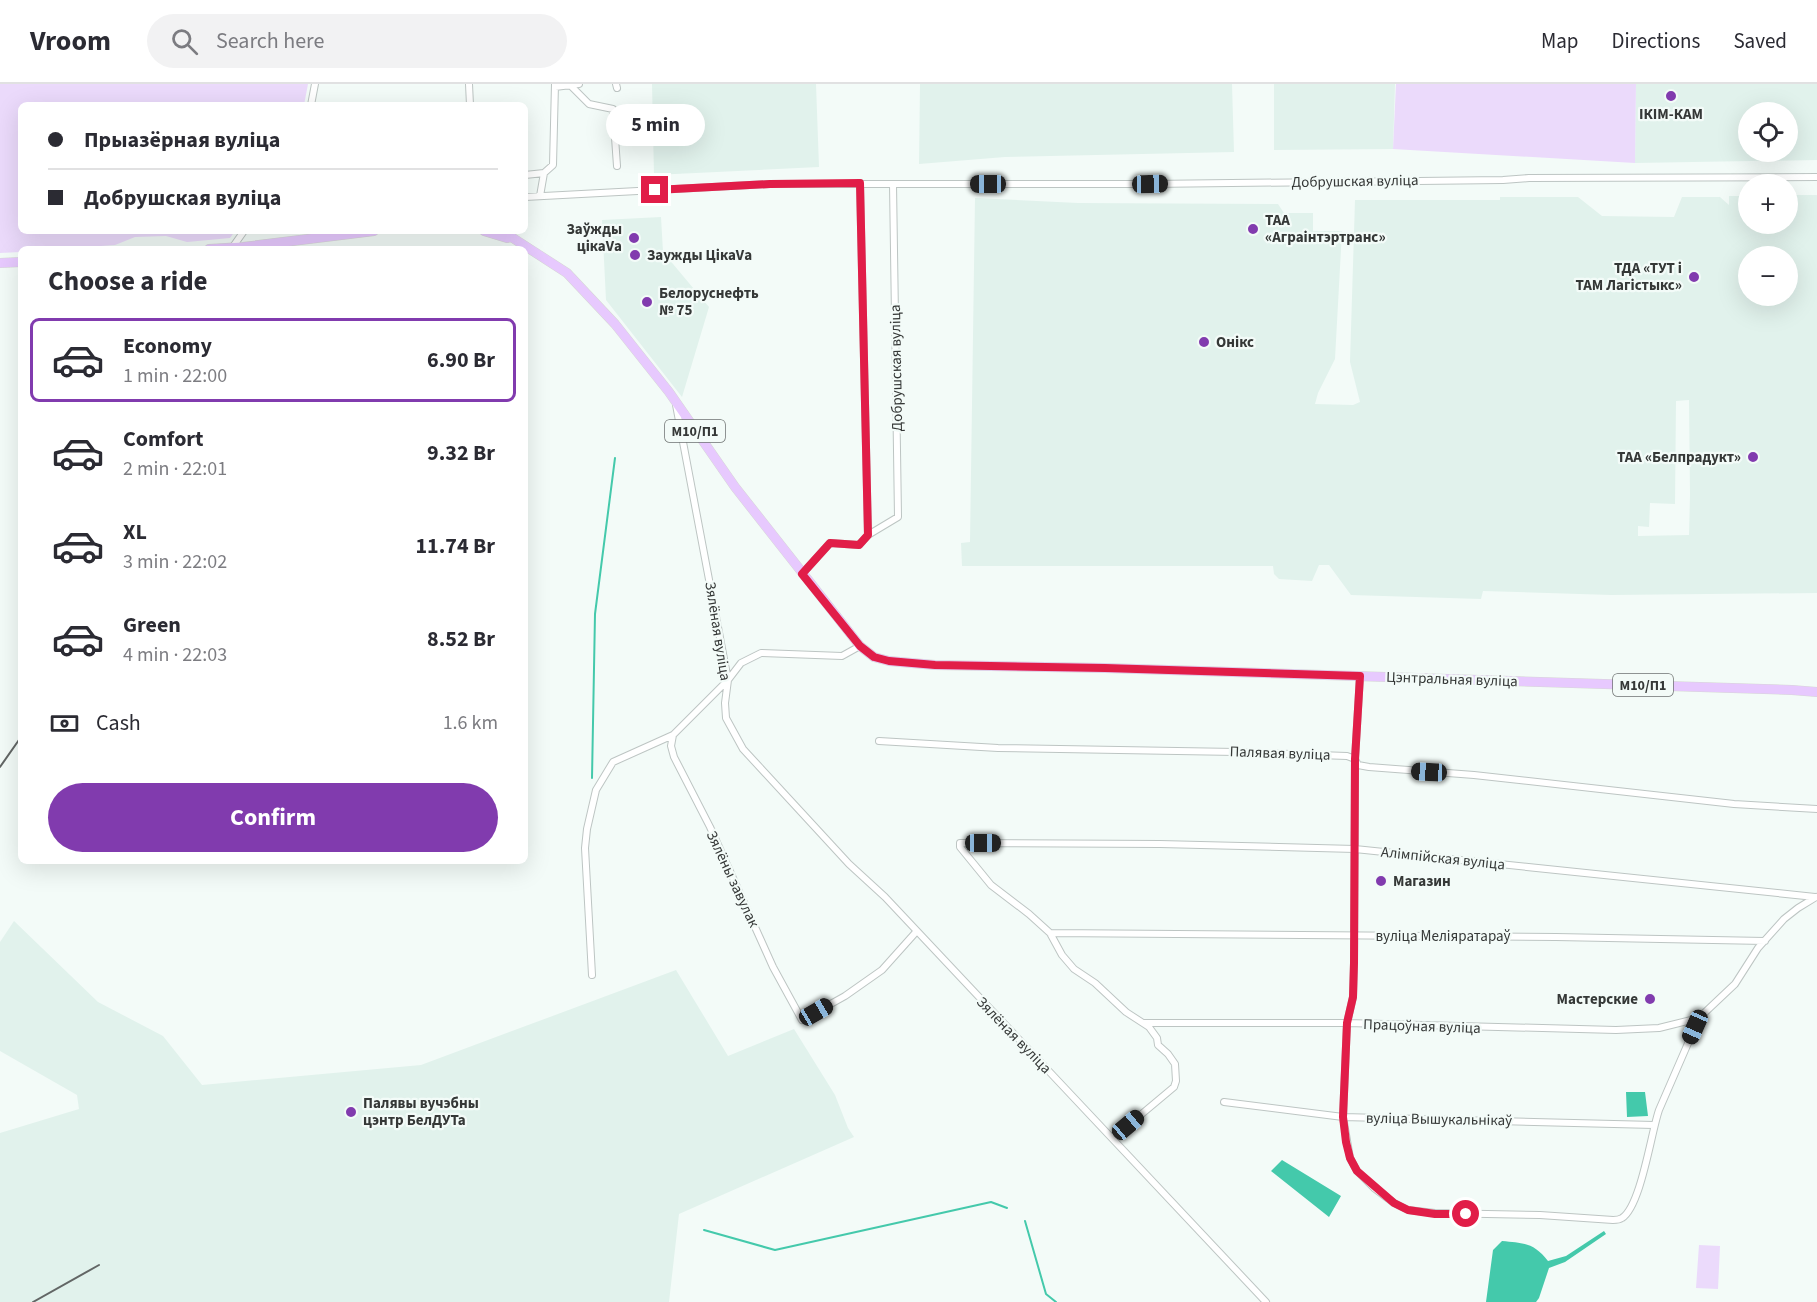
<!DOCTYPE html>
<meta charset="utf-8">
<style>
body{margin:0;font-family:"Source Sans 3",sans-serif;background:#f2f2f3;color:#2b2b33;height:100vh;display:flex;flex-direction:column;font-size:22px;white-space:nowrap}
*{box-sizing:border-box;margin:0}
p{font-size:20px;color:#7c7c81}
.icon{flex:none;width:33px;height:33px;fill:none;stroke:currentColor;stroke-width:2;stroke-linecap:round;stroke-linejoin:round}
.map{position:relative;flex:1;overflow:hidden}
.drawer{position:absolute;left:18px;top:162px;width:510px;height:618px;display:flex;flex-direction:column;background:#fff;border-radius:9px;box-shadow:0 6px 24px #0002}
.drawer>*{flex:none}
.guide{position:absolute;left:18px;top:18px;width:510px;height:132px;border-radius:9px;box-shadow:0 6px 24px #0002;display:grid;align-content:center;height:132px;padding:0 30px;background:#fff}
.tools{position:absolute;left:1738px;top:18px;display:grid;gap:12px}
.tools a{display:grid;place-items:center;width:60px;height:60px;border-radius:50%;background:#fff;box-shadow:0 6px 24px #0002;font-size:30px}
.end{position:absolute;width:27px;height:27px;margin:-14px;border:8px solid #e11d48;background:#fff;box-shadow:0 0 0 3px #fff}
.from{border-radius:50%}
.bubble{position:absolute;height:42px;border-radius:21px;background:#fff;box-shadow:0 6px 24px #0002;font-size:20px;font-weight:700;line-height:42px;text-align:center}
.car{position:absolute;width:18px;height:36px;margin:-18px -9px;border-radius:8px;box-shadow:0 0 4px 2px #0007;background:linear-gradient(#222 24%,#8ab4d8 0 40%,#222 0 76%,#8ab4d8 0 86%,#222 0)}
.guide b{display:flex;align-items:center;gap:21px;height:57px;font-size:22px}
.guide b+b{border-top:2px solid #e1e1e2}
.guide i{width:15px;height:15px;background:#2b2b33}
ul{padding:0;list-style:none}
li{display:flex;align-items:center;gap:18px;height:84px;margin:0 12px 9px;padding:0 18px;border:3px solid transparent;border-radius:9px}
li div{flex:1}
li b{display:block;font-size:22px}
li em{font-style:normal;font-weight:700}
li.current{border-color:#813bae}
li>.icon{width:54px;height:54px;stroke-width:1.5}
h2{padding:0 30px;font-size:27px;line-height:72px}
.pay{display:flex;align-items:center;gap:15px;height:66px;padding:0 30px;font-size:22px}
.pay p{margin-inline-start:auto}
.button{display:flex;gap:12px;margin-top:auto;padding:12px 30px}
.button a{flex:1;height:69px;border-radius:36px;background:#813bae;color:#fff;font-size:24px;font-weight:700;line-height:69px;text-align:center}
header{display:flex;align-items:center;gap:36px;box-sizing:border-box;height:84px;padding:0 30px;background:#fff;border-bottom:2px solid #e1e1e2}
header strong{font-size:28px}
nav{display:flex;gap:33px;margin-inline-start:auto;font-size:21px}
.search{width:420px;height:54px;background:#f2f2f3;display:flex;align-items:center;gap:15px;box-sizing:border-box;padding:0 21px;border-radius:33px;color:#7c7c81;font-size:22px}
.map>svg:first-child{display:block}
.built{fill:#e1f2ec;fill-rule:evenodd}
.green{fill:#ebdafb}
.water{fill:#44c9ab}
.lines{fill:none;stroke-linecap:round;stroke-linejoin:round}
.stream{stroke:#44c9ab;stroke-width:2}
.street-casing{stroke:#bdc5c3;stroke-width:8}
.primary-casing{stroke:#d7d7d7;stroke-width:10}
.street{stroke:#fff;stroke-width:6}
.primary{stroke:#e7c9fe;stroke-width:9}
.rail{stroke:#626665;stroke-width:2}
.route{stroke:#e11d48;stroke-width:8}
.poi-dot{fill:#813bae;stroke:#f3fbf8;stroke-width:2}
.labels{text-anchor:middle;stroke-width:4.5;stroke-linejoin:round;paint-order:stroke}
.shield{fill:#f3fbf8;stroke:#6e7271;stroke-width:1.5}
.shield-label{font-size:14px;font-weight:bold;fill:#353837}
.poi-label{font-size:15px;font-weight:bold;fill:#353837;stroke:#f3fbf8;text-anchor:start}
.street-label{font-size:15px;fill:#353837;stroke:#f3fbf8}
</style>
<header>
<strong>Vroom</strong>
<div class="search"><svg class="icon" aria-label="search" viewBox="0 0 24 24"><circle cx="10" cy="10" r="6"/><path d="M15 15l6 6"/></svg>Search here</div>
<nav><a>Map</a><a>Directions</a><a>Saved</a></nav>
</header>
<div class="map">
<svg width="1817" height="1218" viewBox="0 0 1817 1218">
<rect width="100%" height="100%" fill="#f3fbf8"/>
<path class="built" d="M 652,0 L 816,0 L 819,83 L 654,91 Z
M 920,0 L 1232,0 L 1234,68 L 1005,73 L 919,80 Z
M 1274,0 L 1395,0 L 1393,65 L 1274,66 Z
M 1636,0 L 1817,0 L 1817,76 L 1635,79 ZM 1749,28 L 1788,28 L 1788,68 L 1749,68 Z
M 1788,111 L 1817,111 L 1817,509 L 1611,511 L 1483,507 L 1481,515 L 1351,511 L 1329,481 L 1319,481 L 1312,497 L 1279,495 L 1274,490 L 1273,482 L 962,482 L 961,459 L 970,458 L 975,114 L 1078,119 L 1278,120 L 1284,129 L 1313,129 L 1313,147 L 1342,147 L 1335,275 L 1318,309 L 1315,320 L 1353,321 L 1360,318 L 1350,278 L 1355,116 L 1500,116 L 1500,113 L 1578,113 L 1602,132 L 1674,133 L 1682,113 L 1720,113 L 1729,121 L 1729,112 L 1749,112 L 1749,140 L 1788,140 ZM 1749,172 L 1788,172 L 1788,212 L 1749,212 ZM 1689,316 L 1690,411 L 1689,451 L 1638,452 L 1638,442 L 1649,443 L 1650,419 L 1675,420 L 1676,317 Z
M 661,133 L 663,168 L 709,223 L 682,313 L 606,216 L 602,136 Z
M 14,837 L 98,918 L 163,952 L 202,1001 L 421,981 L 676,886 L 728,972 L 794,945 L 835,1011 L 848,1044 L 854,1053 L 679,1130 L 669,1218 L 0,1218 L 0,1049 L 79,1025 L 77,1011 L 0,967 L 0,858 Z"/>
<path class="green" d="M 0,0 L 308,0 L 304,21 L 21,21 L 21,147 L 235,147 L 230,154 L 187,158 L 166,152 L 135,153 L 115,161 L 59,165 L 21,165 L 21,168 L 0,169 Z
M 1396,0 L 1636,0 L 1635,79 L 1393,65 Z
M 1699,1161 L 1720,1162 L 1718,1205 L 1696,1204 Z"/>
<path class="water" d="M 1626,1008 L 1645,1008 L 1648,1032 L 1627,1033 Z
M 1282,1076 L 1341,1112 L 1329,1133 L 1271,1087 Z
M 1604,1147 L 1606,1150 L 1565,1178 L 1549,1184 L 1539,1214 L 1536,1218 L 1486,1218 L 1493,1166 L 1502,1157 C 1524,1159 1534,1159 1548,1177 L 1566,1172 Z"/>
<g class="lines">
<path class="stream" d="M 592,694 L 595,530 L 615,374
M 1025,1137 L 1046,1210 L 1056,1218
M 704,1146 L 775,1166 L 991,1118 L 1007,1124"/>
<defs>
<path id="street" d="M 469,0 L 470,21
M 616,0 L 617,4
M 571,2 L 589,20 L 613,25 L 617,82
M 555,3 L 579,0
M 311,21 L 315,0
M 525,91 L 544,89
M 540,112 L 544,89 L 553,81 L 555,0
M 525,113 L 770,100 L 1150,100 L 1503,96 L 1529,94 L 1817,93
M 232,164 L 244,147
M 676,321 L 728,596 L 725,619 L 726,634 L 743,665 L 849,780 L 885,813 L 1266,1218
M 868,451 L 898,433 L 893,100
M 802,490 L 830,459 L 859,461 L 868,451 L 860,99
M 860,562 L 842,572 L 761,569 L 741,579 L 728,596 L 673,651 L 671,662 L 674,673 L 710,743 L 773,883 L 802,936 L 845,912 L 882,886 L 916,848
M 1360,592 L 1355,675 L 1354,879 L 1353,913 L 1347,939 L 1343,1033 L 1350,1074 L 1357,1087 L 1374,1104 L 1394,1119 L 1408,1126 L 1435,1129 L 1540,1131 L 1613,1136 C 1617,1136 1619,1136 1622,1134 C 1641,1122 1651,1049 1659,1026 L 1699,934 L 1735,900 L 1758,864 L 1784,835 L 1798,824 L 1816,813
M 879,657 L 998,664 L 1236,668 L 1347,672 L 1355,675 L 1358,681 L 1369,683 L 1474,691 L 1734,720 L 1817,725
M 1050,849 L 1556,853 L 1765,857
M 592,891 L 585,764 L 587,745 L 596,706 L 613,678 L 673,651
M 1144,939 L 1347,939 L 1616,946 L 1659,944 L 1699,934
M 1224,1018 L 1343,1033 L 1654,1041
M 1113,1054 L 1174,1003 L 1176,997 L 1175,980 L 1168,970 L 1158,961 L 1157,954 L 1149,943 L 1126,928 L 1095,899 L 1074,885 L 1062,871 L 1050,849 L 1029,830 L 991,801 L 960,763 L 960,759 L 1160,760 L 1355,765 L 1815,813"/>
<path id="primary" d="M 484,147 L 507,154
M 502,147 L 567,189 L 615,240 L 669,308 L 735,403 L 860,562 L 874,573 L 889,577 L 935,581 L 1105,584 L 1792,606 L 1817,608
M 209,165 L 243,163 L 374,147
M 0,179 L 21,178"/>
</defs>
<use href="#street" class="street-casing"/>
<use href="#primary" class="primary-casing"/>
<use href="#street" class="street"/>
<use href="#primary" class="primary"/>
<path class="rail" d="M 0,683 L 21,653
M 33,1218 L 99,1181"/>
</g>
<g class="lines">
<path class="route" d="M 655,106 L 770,100 L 860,99 L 868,451 L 859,461 L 830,459 L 802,490 L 860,562 L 874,573 L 889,577 L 935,581 L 1105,584 L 1360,592 L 1355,675 L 1354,879 L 1353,913 L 1347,939 L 1343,1033 L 1346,1058 L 1350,1074 L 1357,1087 L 1394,1119 L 1408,1126 L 1435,1130 L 1466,1130"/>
</g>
<g class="poi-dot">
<circle cx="1671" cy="12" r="6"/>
<circle cx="1253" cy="145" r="6"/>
<circle cx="634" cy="154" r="6"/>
<circle cx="635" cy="171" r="6"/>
<circle cx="1694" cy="193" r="6"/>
<circle cx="647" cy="218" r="6"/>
<circle cx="1204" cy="258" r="6"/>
<circle cx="1753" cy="373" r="6"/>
<circle cx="1381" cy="797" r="6"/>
<circle cx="1650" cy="915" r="6"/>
<circle cx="351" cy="1028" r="6"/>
</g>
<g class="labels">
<g class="shield">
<rect x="665" y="336" width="60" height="22" rx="4.5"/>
<rect x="1613" y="590" width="60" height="22" rx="4.5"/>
</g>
<g class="shield-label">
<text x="695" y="352">М10/П1</text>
<text x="1643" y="606">М10/П1</text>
</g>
<g class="poi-label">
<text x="1671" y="35" text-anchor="middle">ІКІМ-КАМ</text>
<text x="1265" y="141">ТАА<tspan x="1265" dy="17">«Аграінтэртранс»</tspan></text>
<text x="622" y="150" text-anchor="end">Заўжды<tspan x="622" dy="17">цікаVа</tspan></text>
<text x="647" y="176">Заужды ЦікаVа</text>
<text x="1682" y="189" text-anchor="end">ТДА «ТУТ і<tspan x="1682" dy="17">ТАМ Лагістыкс»</tspan></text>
<text x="659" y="214">Белоруснефть<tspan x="659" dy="17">№ 75</tspan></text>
<text x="1216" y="263">Онікс</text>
<text x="1741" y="378" text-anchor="end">ТАА «Белпрадукт»</text>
<text x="1393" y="802">Магазин</text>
<text x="1638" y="920" text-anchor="end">Мастерские</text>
<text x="363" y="1024">Палявы вучэбны<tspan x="363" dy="17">цэнтр БелДУТа</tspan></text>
</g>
<g class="street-label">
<text transform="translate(1355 97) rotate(-1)" y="5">Добрушская вуліца</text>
<text transform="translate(896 284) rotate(-91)" y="5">Добрушская вуліца</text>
<text transform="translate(718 547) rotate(81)" y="5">Зялёная вуліца</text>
<text transform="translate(1452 595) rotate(2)" y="5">Цэнтральная вуліца</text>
<text transform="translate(1280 669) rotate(2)" y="5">Палявая вуліца</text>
<text transform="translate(1443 774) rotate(6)" y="5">Алімпійская вуліца</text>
<text transform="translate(733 795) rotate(65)" y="5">Зялёны завулак</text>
<text x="1443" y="857">вуліца Меліяратараў</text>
<text transform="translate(1422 942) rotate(2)" y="5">Працоўная вуліца</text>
<text transform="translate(1014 951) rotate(46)" y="5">Зялёная вуліца</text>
<text transform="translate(1439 1035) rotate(1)" y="5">вуліца Вышукальнікаў</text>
</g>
</g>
</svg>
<div class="tools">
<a><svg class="icon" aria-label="locate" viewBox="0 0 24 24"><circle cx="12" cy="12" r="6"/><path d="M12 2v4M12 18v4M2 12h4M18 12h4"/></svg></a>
<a>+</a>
<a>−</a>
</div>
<i class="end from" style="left:1466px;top:1130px"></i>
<i class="end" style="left:655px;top:106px"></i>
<div class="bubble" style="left:606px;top:20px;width:99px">5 min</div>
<i class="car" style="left:988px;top:100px;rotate:270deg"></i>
<i class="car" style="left:1150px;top:100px;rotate:89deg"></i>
<i class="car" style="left:1429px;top:688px;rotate:273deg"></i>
<i class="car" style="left:983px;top:759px;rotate:90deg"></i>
<i class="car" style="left:816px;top:928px;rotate:60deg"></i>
<i class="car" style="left:1695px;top:943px;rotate:204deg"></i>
<i class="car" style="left:1128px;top:1041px;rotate:50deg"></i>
<div class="guide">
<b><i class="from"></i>Прыазёрная вуліца</b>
<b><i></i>Добрушская вуліца</b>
</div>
<section class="drawer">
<h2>Choose a ride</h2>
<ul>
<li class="current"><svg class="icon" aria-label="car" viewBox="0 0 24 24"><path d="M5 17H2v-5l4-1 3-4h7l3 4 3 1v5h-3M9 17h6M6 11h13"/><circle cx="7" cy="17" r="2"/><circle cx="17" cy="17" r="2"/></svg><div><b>Economy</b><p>1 min · 22:00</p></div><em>6.90 Br</em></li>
<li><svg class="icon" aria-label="car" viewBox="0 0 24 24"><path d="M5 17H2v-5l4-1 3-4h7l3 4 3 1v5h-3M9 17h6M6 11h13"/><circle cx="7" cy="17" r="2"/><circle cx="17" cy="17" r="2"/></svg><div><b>Comfort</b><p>2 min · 22:01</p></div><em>9.32 Br</em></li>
<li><svg class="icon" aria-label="car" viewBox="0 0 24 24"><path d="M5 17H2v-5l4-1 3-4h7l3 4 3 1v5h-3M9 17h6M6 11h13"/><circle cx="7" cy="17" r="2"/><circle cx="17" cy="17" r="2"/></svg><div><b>XL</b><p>3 min · 22:02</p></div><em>11.74 Br</em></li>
<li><svg class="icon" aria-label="car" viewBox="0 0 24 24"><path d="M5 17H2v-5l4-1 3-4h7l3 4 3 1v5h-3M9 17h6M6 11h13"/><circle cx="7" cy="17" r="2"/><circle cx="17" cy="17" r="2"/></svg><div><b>Green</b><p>4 min · 22:03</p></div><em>8.52 Br</em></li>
</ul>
<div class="pay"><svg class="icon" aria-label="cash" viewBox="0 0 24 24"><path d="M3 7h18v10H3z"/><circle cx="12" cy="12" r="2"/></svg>Cash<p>1.6 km</p></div>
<div class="button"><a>Confirm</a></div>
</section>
</div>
